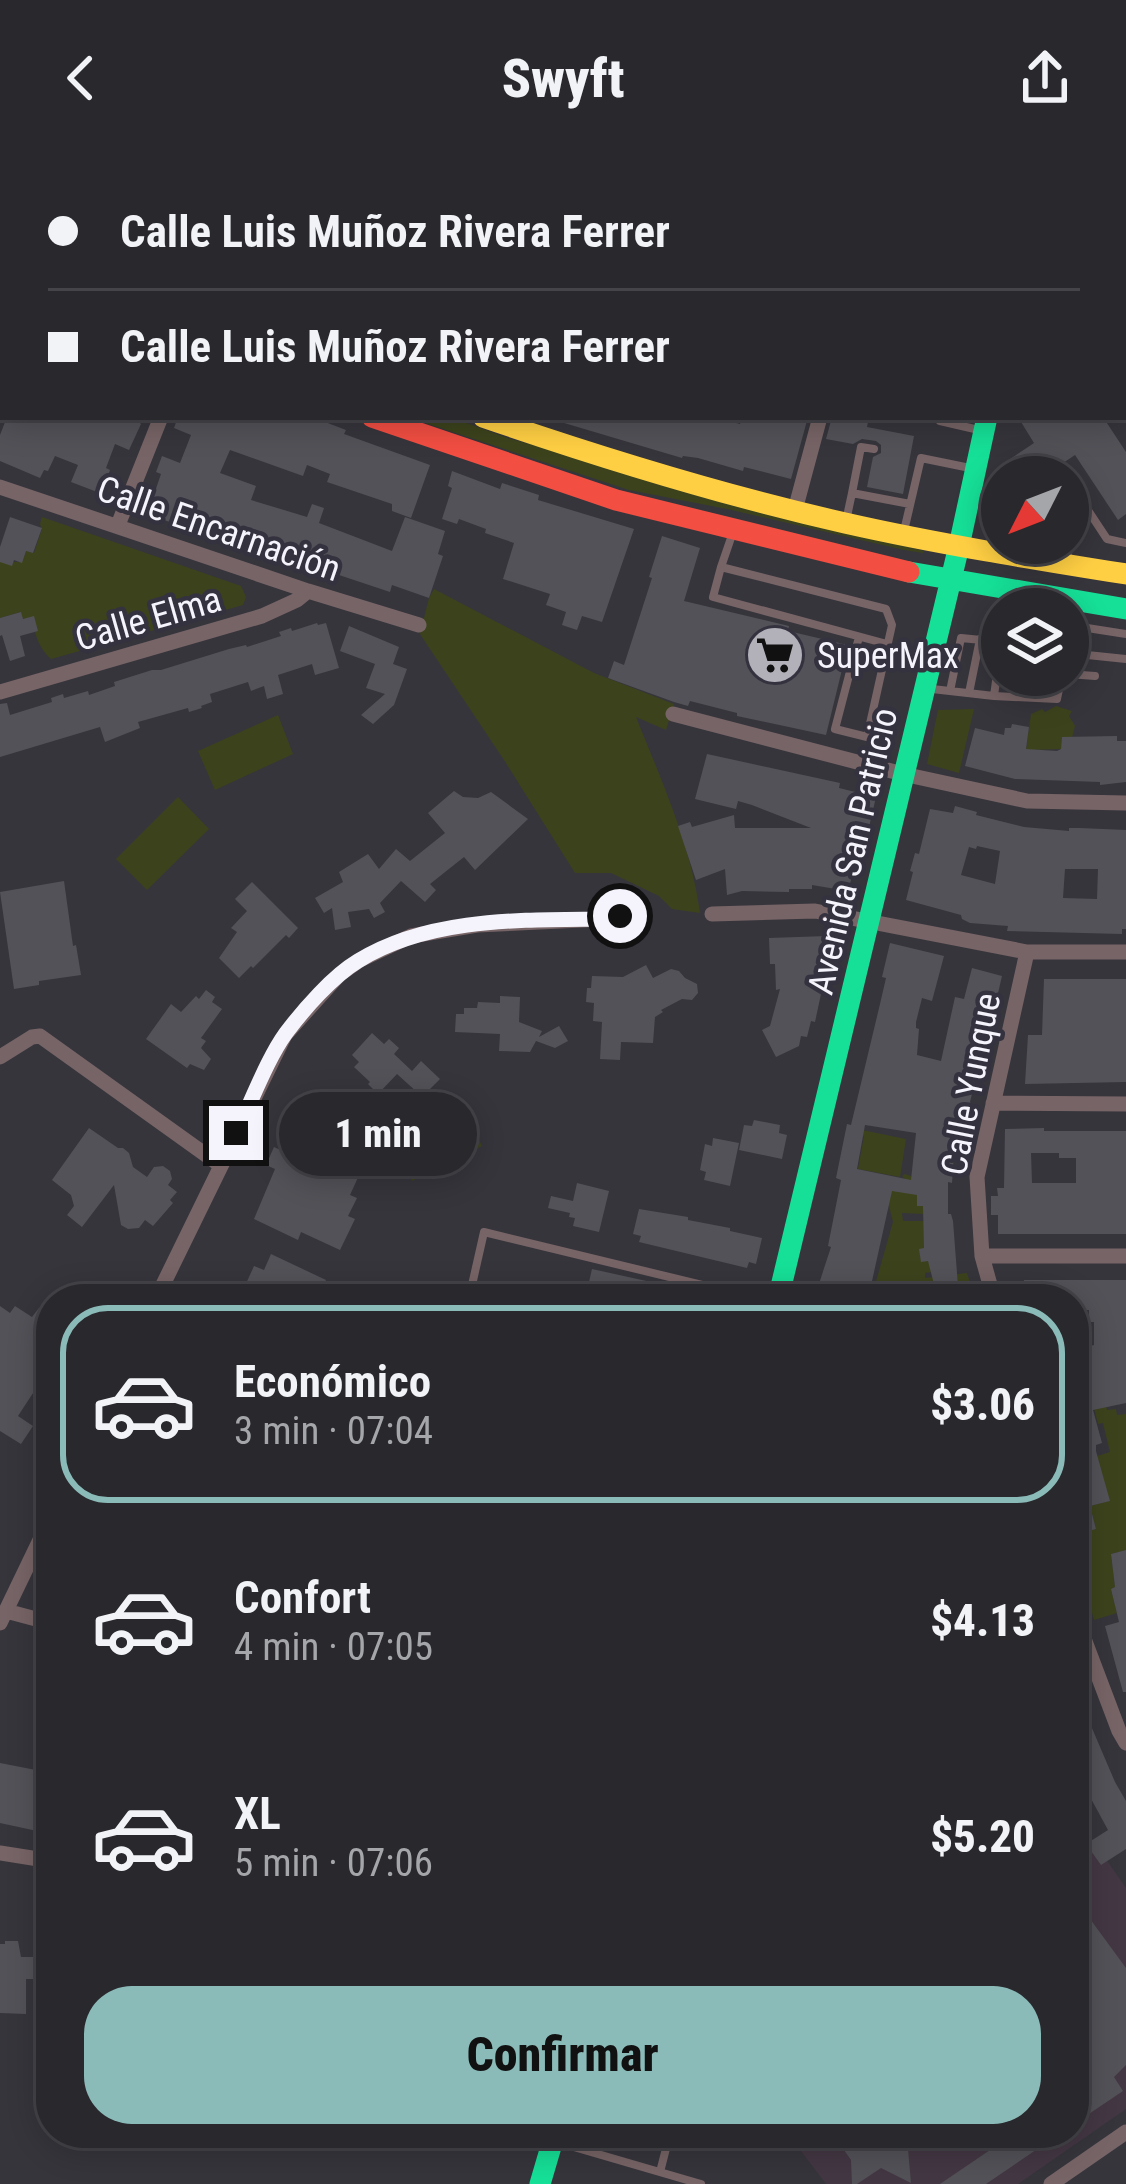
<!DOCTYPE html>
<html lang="es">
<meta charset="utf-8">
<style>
body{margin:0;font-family:"Roboto Condensed",sans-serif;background:#303035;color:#f1f3f6;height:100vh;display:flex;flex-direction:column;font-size:45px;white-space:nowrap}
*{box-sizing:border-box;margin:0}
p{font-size:39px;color:#a5a6aa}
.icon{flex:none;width:66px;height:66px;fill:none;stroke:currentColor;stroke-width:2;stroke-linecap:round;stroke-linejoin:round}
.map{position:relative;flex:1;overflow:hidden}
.panel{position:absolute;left:36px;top:1128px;width:1053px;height:864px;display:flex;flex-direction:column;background:#28282d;border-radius:48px;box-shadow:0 6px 30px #0003,0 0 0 3px #444449}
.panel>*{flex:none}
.top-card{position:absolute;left:0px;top:0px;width:1128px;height:264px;box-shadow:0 6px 30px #0003,0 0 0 3px #444449;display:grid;align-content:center;height:264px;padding:0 48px;background:#28282d}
.needle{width:78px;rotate:228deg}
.fabs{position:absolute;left:981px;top:300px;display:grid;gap:24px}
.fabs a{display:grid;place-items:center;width:108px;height:108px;border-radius:50%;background:#28282d;box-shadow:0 6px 30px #0003,0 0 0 3px #444449;font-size:60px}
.end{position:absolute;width:54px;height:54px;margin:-27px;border:15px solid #f5f4fc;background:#111;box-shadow:0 0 0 6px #111}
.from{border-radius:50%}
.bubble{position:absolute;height:84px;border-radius:42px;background:#28282d;box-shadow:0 6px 30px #0003,0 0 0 3px #444449;font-size:39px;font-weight:800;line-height:84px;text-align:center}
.top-card b{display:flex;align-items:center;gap:42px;height:114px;font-size:45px}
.top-card b+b{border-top:3px solid #444449}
.top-card i{width:30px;height:30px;background:#f1f3f6}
ul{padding:21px 0 0;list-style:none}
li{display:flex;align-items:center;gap:36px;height:198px;margin:0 24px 18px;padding:0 24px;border:6px solid transparent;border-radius:48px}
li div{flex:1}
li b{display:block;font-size:45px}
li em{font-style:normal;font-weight:800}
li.active{border-color:#8bbbb9}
li>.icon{width:108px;height:108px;stroke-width:1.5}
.button{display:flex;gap:24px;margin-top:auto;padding:24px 48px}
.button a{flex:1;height:138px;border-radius:48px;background:#8bbbb9;color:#111;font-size:48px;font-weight:800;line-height:138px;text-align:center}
header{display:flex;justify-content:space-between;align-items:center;height:156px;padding:0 48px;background:#28282d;font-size:54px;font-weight:800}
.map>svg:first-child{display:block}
.education{fill:#433743}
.green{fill:#3c431c}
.building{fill:#535258;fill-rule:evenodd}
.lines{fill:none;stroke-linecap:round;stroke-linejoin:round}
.lane{stroke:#776466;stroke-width:8}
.street{stroke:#776466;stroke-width:15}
.fast{stroke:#16e098;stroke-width:21}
.slow{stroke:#ffcf43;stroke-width:21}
.jam{stroke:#f24e42;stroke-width:21}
.route{stroke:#f5f4fc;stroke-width:15}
.labels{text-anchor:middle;stroke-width:9;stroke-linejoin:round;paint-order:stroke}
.street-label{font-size:36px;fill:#f5f4fc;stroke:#35323f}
.poi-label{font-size:36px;fill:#f5f4fc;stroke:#35323f;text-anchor:start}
</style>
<header><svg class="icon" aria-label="back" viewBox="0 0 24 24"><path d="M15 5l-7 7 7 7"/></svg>Swyft<svg class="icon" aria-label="share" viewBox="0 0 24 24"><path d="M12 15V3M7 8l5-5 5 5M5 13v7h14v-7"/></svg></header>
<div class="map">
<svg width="1126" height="2028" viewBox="0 0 1126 2028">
<rect width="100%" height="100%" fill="#36353c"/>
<path class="education" d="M 1074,1657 L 1126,1732 L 1126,1953 L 1018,2028 L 826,2028 L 794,1986 L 798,1977 L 1074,1977 Z"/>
<path class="green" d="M 407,261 L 450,261 L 511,283 L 924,395 L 923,397 L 904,394 L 727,353 L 629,334 Z
M 42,361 L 241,430 L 246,441 L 243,449 L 51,503 C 43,496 38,487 35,476 L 38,474 L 23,463 L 20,456 L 0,462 L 0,406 L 22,406 L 26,395 L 34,397 L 42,373 L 40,368 Z
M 434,433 L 594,517 L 674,548 L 666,574 L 636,561 C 662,626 691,689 700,757 L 672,753 L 659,740 L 611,717 L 575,717 L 504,604 L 420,478 L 429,442 Z
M 1056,550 L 1072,555 L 1069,560 L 1075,570 L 1072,582 L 1062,582 L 1061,593 L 1026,594 L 1031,558 L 1042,553 L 1045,556 Z
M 974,553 L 959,617 L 927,608 L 938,554 Z
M 278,559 L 293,598 L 215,634 L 198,595 Z
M 178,641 L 209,673 L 147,734 L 116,703 Z
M 463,952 L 482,990 L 412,1025 L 392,987 Z
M 852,972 L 906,983 L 900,1021 L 858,1013 L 864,980 L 851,975 Z
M 905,1018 L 919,1023 L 926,1047 L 924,1058 L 902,1057 L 903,1065 L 925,1065 L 932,1116 L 925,1117 L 925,1122 L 967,1117 L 974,1139 L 966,1139 L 964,1129 L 936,1135 L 937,1143 L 871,1143 L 893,1066 L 889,1050 L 875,1047 L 905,1023 L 902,1020 Z
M 1105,1242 L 1107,1254 L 1116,1253 L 1117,1259 L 1126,1258 L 1126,1394 L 1111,1398 L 1115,1431 L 1111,1433 L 1117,1457 L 1094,1464 L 1074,1391 L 1074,1363 L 1078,1377 L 1096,1373 L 1090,1350 L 1109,1345 L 1097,1300 L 1110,1296 L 1103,1267 L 1098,1268 L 1092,1244 Z"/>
<path class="building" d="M 7,261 L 141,261 L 139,266 L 141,268 L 129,294 L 115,288 L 106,312 L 110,314 L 108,320 L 112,321 L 105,339 L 71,326 L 78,309 L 55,300 L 48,315 L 44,314 L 40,322 L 0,305 L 0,279 Z
M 178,261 L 312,261 L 346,274 L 344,278 L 430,309 L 411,362 L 392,355 L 392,348 L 327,326 L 330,318 L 307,309 L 303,320 L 230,294 L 220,317 L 256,330 L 251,344 L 307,361 L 312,348 L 324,352 L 319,367 L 392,395 L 405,361 L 445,375 L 438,398 L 443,400 L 429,442 L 392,429 L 390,436 L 318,412 L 321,404 L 275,389 L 274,392 L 259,387 L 257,391 L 245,387 L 248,380 L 222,370 L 220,377 L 188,364 L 171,361 L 170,366 L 147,359 L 161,318 L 156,316 L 162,300 L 180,307 L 191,279 L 174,272 Z
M 554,261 L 714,261 L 740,268 L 742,261 L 763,264 L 764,261 L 808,261 L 791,323 L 744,311 L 743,315 L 698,302 L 683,300 L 682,302 L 554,264 Z
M 832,261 L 869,261 L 867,271 L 914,280 L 903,338 L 867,331 L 873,301 L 881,297 L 881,289 L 876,285 L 862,283 L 853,288 L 826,283 Z
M 1018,261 L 1103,261 L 1126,296 L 1126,358 L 1118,364 L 1075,299 L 1042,321 L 1014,321 L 1004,307 L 1034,287 Z
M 452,315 L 500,333 L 502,327 L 539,339 L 538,344 L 634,373 L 602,466 L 582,460 L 577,474 L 562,469 L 566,456 L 546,449 L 550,438 L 503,423 L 514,387 L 485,377 L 486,373 L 459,363 L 457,368 L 442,363 L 452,332 L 448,330 Z
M 10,361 L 42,372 L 33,397 L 26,395 L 22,407 L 14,404 L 12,410 L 0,406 L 0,391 Z
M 662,380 L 700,392 L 684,445 L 789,470 L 788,475 L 848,489 L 826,579 L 737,560 L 737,557 L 690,545 L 688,550 L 674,546 L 608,522 L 614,505 L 624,509 L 652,422 L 649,421 Z
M 21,456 L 23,463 L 34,460 L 38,475 L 20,480 L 25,500 L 10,505 L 2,479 L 0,480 L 0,462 Z
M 317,467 L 318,469 L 326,467 L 339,512 L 315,519 L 312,508 L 278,519 L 283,538 L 267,543 L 264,530 L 251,535 L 248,526 L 210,538 L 212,546 L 201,550 L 202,552 L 189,556 L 188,552 L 138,566 L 140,572 L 105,586 L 100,571 L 0,601 L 0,548 L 7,547 L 10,559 L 52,546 L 51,542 L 63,538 L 64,542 L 88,535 L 89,539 L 115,530 L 114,526 L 152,514 L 161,514 L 229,493 L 246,489 L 247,491 L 281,480 L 279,476 L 291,472 L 292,475 Z
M 349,470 L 399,491 L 393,508 L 407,513 L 394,549 L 373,568 L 361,559 L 385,538 L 366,532 L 375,508 L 340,495 Z
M 1012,568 L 1029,571 L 1026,593 L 1057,595 L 1061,593 L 1062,581 L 1117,580 L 1117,585 L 1126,585 L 1126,626 L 1100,629 L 1100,626 L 1015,623 L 965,610 L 975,572 L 1004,579 L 1005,572 L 1011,572 Z
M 707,598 L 840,627 L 839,632 L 876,641 L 859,714 L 854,713 L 848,735 L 812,729 L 812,733 L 789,733 L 789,736 L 742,735 L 727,739 L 725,713 L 696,724 L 678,670 L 690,666 L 692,671 L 734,659 L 735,672 L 811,672 L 752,649 L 738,645 L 736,653 L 695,643 Z
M 454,635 L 463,641 L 478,642 L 491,636 L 528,663 L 475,714 L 464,701 L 430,728 L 436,734 L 425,746 L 401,725 L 380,747 L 385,756 L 374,762 L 369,753 L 348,756 L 351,771 L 335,774 L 332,752 L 324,757 L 315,742 L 343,726 L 339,716 L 368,698 L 379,713 L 396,693 L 410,705 L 445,677 L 428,657 Z
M 955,650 L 977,656 L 976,659 L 1024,671 L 1069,675 L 1069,672 L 1080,672 L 1126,674 L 1126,773 L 1122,773 L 1122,778 L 1007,775 L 1008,770 L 970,767 L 962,763 L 961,759 L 906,744 L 913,716 L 910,715 L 915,697 L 919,698 L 930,653 L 953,657 ZM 977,690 L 1000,695 L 995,728 L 961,719 L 969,691 L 976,693 ZM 1065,713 L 1098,713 L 1097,743 L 1063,742 Z
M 64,725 L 73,790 L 76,789 L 81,819 L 39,825 L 39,829 L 14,833 L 0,736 Z
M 252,726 L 298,772 L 289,782 L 286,779 L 253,812 L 251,810 L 239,822 L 219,802 L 237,776 L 231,772 L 247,755 L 235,743 Z
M 827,780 L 831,814 L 825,814 L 825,838 L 821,838 L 815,866 L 811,865 L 807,881 L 801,880 L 799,890 L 776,901 L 762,874 L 770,870 L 780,833 L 776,834 L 775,808 L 770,808 L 769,782 Z
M 890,787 L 944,800 L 932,845 L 922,842 L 916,866 L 916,872 L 919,873 L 917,899 L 941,905 L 955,841 L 964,843 L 972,812 L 1002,820 L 983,902 L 981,901 L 970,946 L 974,951 L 970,967 L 965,966 L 958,997 L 954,996 L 952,1027 L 948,1026 L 948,1058 L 951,1058 L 953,1065 L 958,1130 L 964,1128 L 968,1143 L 925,1143 L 925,1139 L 936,1136 L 928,1105 L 921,1106 L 919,1093 L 924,1092 L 923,1050 L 917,1050 L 917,1039 L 892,1035 L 868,1143 L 814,1143 L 831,1091 L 828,1090 L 841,1024 L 836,1022 L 847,968 L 851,969 L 880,848 L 886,822 L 882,821 ZM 865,969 L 916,977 L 911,1024 L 857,1013 Z
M 646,809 L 653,822 L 671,813 L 679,815 L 685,822 L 697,828 L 698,837 L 692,844 L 682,843 L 661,854 L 663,856 L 655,861 L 653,887 L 621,886 L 620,904 L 600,903 L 602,866 L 593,865 L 594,847 L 586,846 L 587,832 L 591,832 L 592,820 L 623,821 Z
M 1044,823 L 1126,823 L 1126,926 L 1025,928 L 1028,879 L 1042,879 Z
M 206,834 L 215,841 L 212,846 L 222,853 L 201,882 L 206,885 L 201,892 L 211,903 L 204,914 L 190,908 L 187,912 L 146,883 L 171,848 L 181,856 L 196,840 L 199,843 Z
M 500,840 L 520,841 L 519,866 L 542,875 L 539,881 L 559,870 L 568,885 L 555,892 L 536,885 L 530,896 L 499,895 L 500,878 L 455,876 L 456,858 L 464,858 L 464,852 L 477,852 L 478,846 L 500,847 Z
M 372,877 L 384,888 L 389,883 L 399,892 L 394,898 L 412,915 L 421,905 L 440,923 L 430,933 L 436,939 L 429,947 L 397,918 L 378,938 L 368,928 L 370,926 L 354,911 L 359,906 L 352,899 Z
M 754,964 L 780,969 L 779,977 L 787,979 L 782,1003 L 739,994 L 744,969 L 752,970 Z
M 297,971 L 366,1004 L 350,1039 L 357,1042 L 348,1060 L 355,1063 L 340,1094 L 301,1076 L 298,1084 L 254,1063 L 275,1013 L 266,1009 L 274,991 L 285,996 Z
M 89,972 L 118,992 L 123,992 L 129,997 L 133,1011 L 147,1021 L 154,1011 L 163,1010 L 170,1015 L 172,1023 L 168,1029 L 177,1036 L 170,1044 L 173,1047 L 153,1070 L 145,1064 L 139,1072 L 128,1073 L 121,1069 L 114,1029 L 82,1071 L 67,1059 L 74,1050 L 71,1039 L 52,1024 Z
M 1044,972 L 1044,975 L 1126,975 L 1126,1078 L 998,1078 L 998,1059 L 991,1059 L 991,1040 L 998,1040 L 997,1032 L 1004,1032 L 1005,973 ZM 1031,997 L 1059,997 L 1059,1002 L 1076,1002 L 1076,1027 L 1032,1027 Z
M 713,982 L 739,987 L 730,1030 L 704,1024 L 706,1016 L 700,1014 L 705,988 L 712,990 Z
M 577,1027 L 609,1035 L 599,1076 L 573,1070 L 575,1062 L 569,1061 L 570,1057 L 548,1052 L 551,1040 L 573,1045 Z
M 639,1053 L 688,1061 L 688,1064 L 730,1072 L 730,1075 L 762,1082 L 756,1108 L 749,1106 L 747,1112 L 639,1086 L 641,1080 L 633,1078 Z
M 271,1098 L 326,1124 L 317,1143 L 303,1136 L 300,1143 L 239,1143 L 254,1110 L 264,1114 Z
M 592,1113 L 710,1139 L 709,1143 L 585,1143 Z
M 1024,1124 L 1126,1124 L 1126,1247 L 1093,1254 L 1102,1287 L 1096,1289 L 1096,1295 L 1110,1345 L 1090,1350 L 1096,1373 L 1078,1378 L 1074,1363 L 1074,1195 L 1094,1189 L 1094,1166 L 1089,1166 L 1089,1154 L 1074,1154 L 1074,1143 L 1024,1143 Z
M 0,1150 L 10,1157 L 15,1150 L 32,1161 L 39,1152 L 51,1161 L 51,1209 L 43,1222 L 51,1228 L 51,1245 L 35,1234 L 18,1260 L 33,1270 L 21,1288 L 0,1275 Z
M 1126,1394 L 1126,1536 L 1123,1536 L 1105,1470 L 1119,1466 L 1111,1433 L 1115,1431 L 1111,1398 Z
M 1074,1530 L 1115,1626 L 1126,1645 L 1126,1693 L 1101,1709 L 1086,1688 L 1108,1674 L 1076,1615 Z
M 0,1607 L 41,1615 L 34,1652 L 51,1655 L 51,1678 L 0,1667 Z
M 1074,1741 L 1126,1812 L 1126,1909 L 1114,1921 L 1123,1935 L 1074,1968 Z
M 5,1785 L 18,1785 L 21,1801 L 37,1801 L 37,1823 L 26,1823 L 26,1858 L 0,1857 L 0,1788 L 5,1788 Z
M 808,1977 L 932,1977 L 908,1993 L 911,2027 L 881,2012 L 857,2028 L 852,2028 L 851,2004 L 844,1994 Z
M 1015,1977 L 1061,1977 L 986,2028 L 940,2028 Z"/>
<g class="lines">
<path class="lane" d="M 940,265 L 979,274
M 874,293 L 861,291 L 852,337 L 910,348
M 1068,324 L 1107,383 L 1126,387
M 846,365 L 852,337
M 904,375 L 921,302 L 975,313
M 1067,387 L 1068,407
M 721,411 L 732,379
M 1068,469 L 1126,478
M 859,481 L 835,573 L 867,581 L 892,469 L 886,453 L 721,411 L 713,441 L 887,488
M 1068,497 L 1126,503
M 1068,518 L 1095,520
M 932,533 L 994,540 L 1057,543 L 1062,519
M 950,535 L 961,482 L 1002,486
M 969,537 L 980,483
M 994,540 L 996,525
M 527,1143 L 472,1129 L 484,1076 L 760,1143
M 560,1987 L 701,2028
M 660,2016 L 670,1977"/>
<path class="street" d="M 233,0 L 240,3
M 695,0 L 707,3
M 751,3 L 751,0
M 882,3 L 882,0
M 0,331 L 308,435 L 419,469
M 795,354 L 820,261
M 118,369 L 161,261
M 0,536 L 262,460 L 297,444 L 308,435
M 673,558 L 903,618 L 1027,645 L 1126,647
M603 764a9 9 0 1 1 18 0a9 9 0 1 1-18 0Z
M 712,758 L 815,755 L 1027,796 L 1126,796
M 0,901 L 32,881 L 40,880 L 220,1009
M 993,947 L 1126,948
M 982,1100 L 1126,1100
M 156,1143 L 285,879 L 339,819 L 360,804 L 411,780 L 477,769 L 603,763
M 994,1143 L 982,1100 L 977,1021 L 1027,796
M 1074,1445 L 1083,1480 L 1119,1575 L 1126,1587
M 6,1455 L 51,1467
M 0,1467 L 51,1361
M 0,1697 L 51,1705
M 1051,2028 L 1126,1976"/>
<path class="fast" d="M 959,390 L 987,261
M 909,416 L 1126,453
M 778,1143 L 959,390
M 540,2028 L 555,1977"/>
<path class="slow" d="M 1019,0 L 1019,3
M 483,261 C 602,302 722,339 845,367 C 938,388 1032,403 1126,418"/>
<path class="jam" d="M 0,76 L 3,78
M 0,115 L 3,116
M 372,261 L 616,344 L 909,416"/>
</g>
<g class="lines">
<path class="route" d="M 236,977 C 251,947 267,903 286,877 C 304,853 333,820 358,805 C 429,761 523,764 603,763 L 607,756 L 611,755 L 620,760"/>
</g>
<defs>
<symbol id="supermarket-disc" viewBox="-11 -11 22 22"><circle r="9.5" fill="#b2b1b9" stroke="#35323f"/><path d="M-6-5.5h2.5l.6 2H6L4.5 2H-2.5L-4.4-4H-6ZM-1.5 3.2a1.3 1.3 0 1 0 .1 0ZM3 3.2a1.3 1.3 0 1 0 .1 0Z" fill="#111"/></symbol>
</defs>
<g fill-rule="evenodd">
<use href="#supermarket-disc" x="742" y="466" width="66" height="66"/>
</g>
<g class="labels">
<g class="street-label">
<text transform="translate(219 372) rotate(19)" y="13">Calle Encarnación</text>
<text transform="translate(148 462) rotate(-16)" y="13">Calle Elma</text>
<text transform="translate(852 695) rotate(-77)" y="13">Avenida San Patricio</text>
<text transform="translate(970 928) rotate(-79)" y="13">Calle Yunque</text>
</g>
<g class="poi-label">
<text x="817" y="512">SuperMax</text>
</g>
</g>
</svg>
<div class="fabs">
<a><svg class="needle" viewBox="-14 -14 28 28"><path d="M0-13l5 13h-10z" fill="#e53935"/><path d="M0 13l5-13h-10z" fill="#a5a6aa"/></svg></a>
<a><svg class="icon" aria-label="layers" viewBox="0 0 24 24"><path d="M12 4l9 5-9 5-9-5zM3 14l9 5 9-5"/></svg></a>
</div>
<i class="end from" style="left:620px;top:760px"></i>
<i class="end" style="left:236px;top:977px"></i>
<div class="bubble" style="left:279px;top:936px;width:198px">1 min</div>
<div class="top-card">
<b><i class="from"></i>Calle Luis Muñoz Rivera Ferrer</b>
<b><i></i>Calle Luis Muñoz Rivera Ferrer</b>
</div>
<section class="panel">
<ul>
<li class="active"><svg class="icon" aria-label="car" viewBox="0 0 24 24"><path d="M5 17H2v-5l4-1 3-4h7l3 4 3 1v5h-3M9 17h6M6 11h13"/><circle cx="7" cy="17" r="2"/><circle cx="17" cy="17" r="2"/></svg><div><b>Económico</b><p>3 min · 07:04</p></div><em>$3.06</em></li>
<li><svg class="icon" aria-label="car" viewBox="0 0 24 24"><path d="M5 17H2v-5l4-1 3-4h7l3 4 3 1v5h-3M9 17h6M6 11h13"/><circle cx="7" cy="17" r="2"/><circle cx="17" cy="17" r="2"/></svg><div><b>Confort</b><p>4 min · 07:05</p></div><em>$4.13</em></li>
<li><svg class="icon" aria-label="car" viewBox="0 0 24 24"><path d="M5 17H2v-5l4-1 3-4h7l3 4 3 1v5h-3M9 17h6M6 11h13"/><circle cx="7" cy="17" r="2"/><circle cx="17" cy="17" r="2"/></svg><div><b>XL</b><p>5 min · 07:06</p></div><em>$5.20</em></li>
</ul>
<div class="button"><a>Confirmar</a></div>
</section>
</div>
